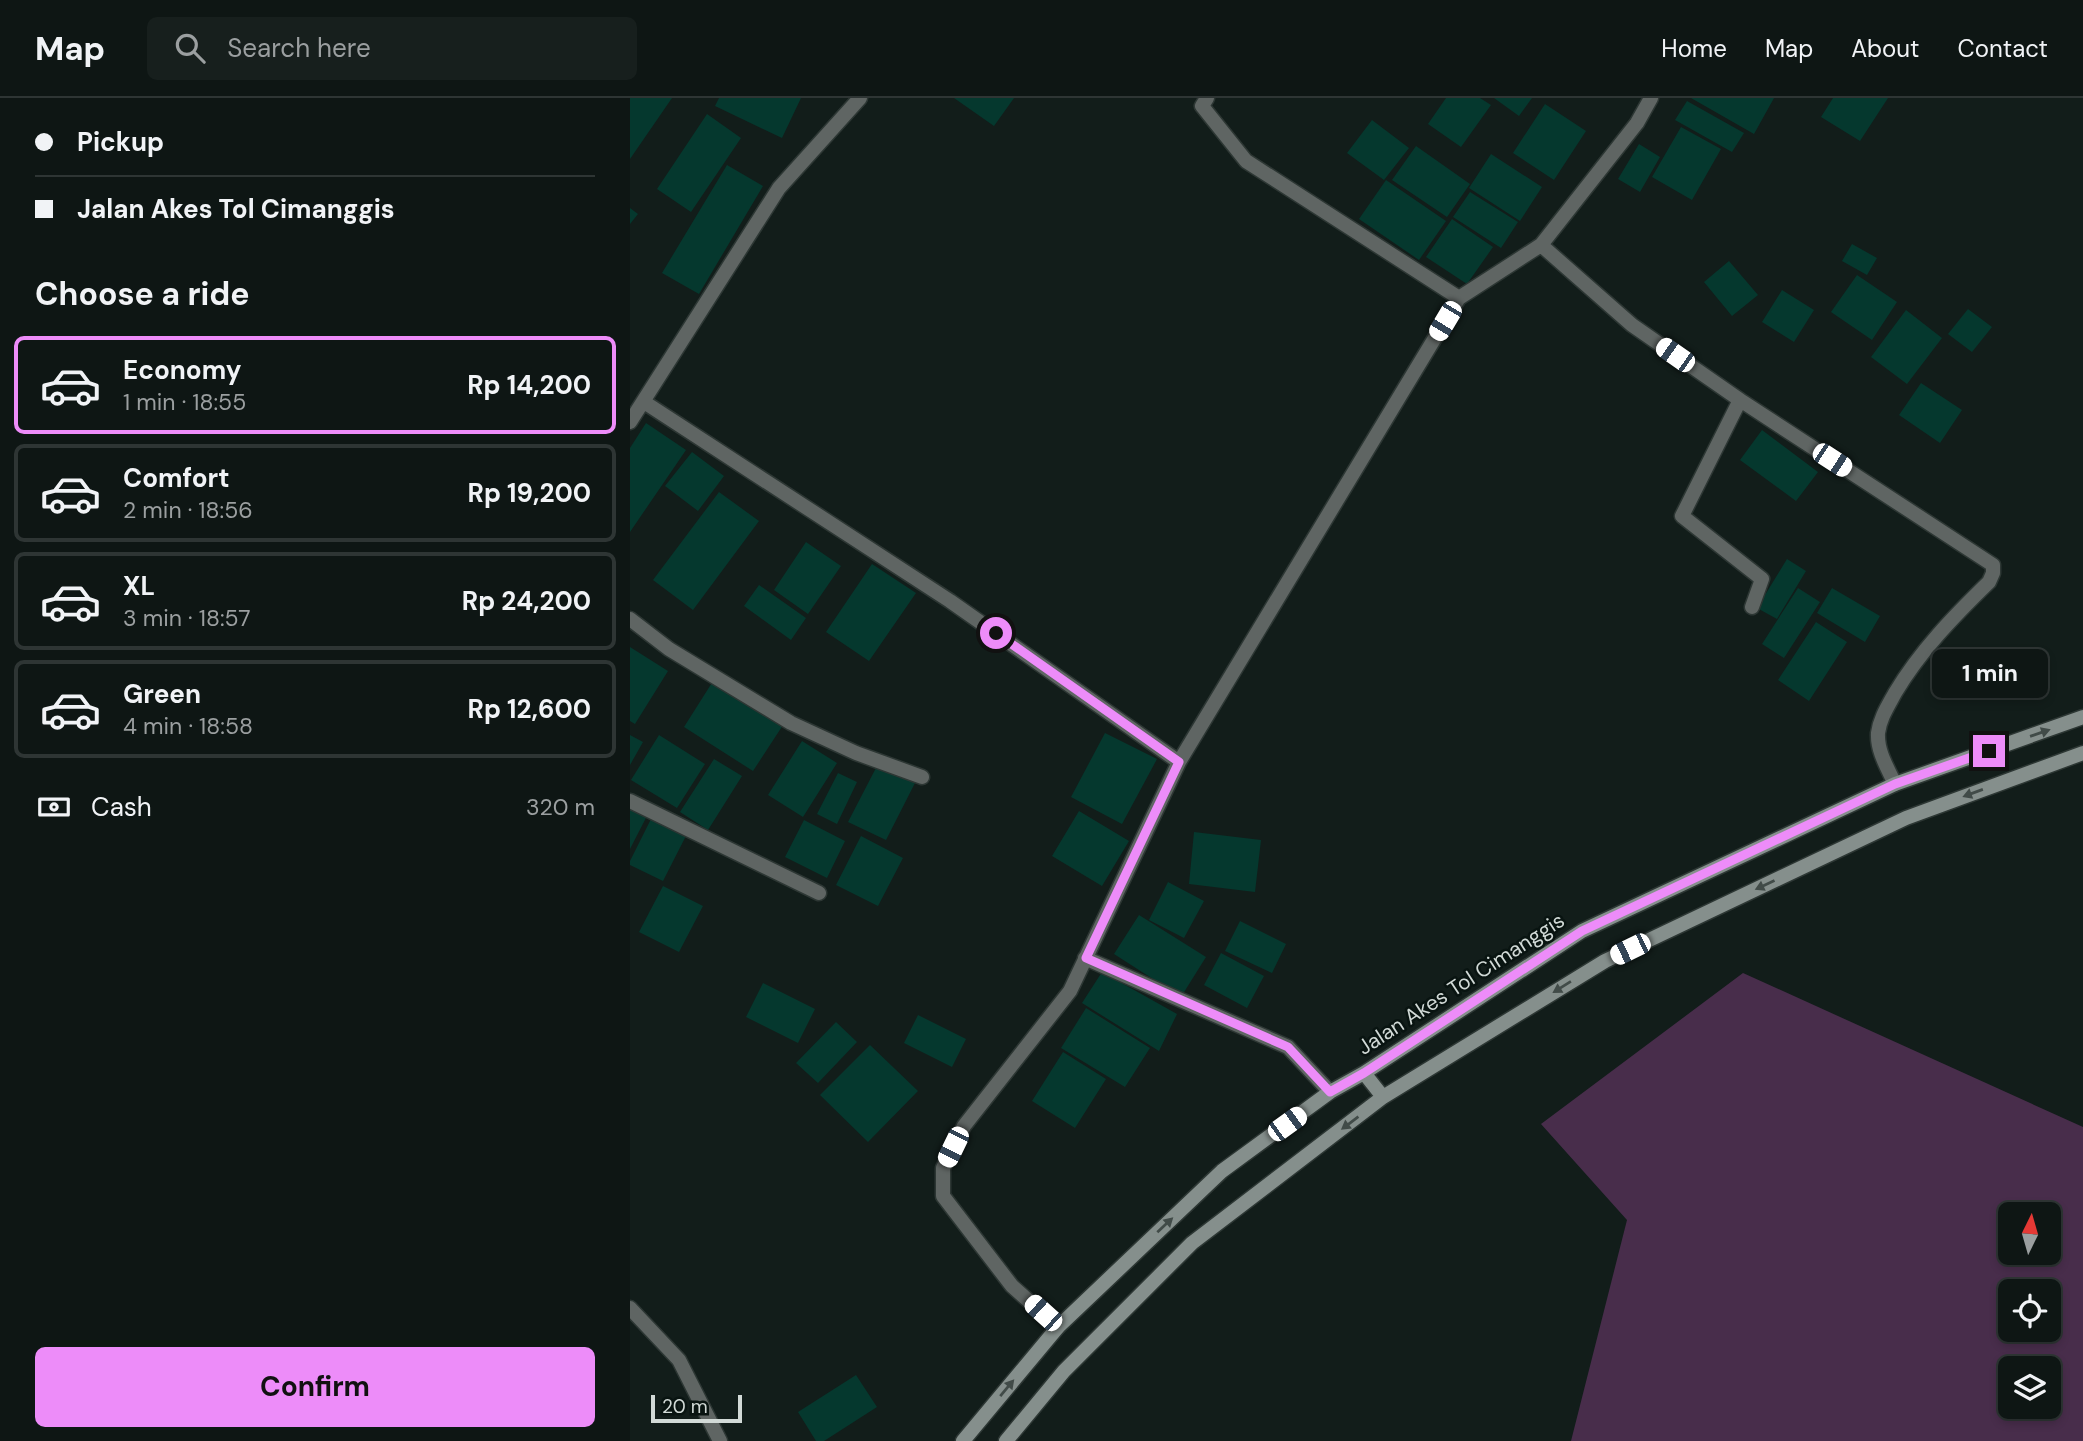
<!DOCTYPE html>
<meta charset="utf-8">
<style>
body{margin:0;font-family:"DM Sans",sans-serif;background:#171f1d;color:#f1f3f6;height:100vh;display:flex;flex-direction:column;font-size:26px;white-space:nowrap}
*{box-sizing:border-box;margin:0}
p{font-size:23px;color:#9b9fa0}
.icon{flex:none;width:38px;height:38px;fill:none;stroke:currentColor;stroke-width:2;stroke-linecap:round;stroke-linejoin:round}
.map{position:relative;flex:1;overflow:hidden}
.sheet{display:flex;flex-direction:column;background:#0e1614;width:630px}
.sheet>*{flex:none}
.guide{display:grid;align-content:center;height:154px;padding:0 35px;background:#0e1614}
.needle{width:46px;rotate:5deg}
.fabs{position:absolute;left:1368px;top:1104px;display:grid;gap:14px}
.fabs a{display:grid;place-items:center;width:63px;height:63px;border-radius:10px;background:#0e1614;box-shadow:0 4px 10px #0003,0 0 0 2px #2e3534;font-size:35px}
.scale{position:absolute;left:21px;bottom:18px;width:91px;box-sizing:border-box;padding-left:7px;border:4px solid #d2dad7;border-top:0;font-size:19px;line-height:24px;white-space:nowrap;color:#d2dad7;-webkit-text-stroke:5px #091411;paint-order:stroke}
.end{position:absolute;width:32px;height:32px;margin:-16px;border:9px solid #ed8cf9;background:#111;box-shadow:0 0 0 4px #111}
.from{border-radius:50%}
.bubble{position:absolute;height:49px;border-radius:10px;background:#0e1614;box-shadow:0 4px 10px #0003,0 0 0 2px #2e3534;font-size:23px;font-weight:700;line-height:49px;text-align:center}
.car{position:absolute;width:21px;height:42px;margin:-21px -10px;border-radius:9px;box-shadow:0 0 5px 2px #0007;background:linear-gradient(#fff 24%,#345 0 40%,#fff 0 76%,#345 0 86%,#fff 0)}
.guide b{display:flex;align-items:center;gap:24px;height:66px;font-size:26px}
.guide b+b{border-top:2px solid #2e3534}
.guide i{width:18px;height:18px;background:#f1f3f6}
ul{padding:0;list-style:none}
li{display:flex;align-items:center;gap:21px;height:98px;margin:0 14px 10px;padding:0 21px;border:4px solid #2e3534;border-radius:10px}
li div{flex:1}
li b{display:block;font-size:26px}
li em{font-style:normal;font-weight:700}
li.current{border-color:#ed8cf9}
li>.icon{width:63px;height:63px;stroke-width:1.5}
h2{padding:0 35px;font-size:32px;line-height:84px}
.pay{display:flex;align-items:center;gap:18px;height:77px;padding:0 35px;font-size:26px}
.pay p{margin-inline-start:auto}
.button{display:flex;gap:14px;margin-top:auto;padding:14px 35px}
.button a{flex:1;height:80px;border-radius:10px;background:#ed8cf9;color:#111;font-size:28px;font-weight:700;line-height:80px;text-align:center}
header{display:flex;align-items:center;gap:42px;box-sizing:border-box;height:98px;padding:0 35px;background:#0e1614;border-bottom:2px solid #2e3534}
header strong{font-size:33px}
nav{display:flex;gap:38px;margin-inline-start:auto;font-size:24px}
.search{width:490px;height:63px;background:#171f1d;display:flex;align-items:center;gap:18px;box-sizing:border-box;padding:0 24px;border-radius:10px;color:#9b9fa0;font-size:26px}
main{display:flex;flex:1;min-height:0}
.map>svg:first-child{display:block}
.green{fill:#482d4b;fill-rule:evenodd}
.building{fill:#05382e}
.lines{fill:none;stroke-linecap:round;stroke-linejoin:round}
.minor-casing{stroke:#2d3734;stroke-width:17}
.secondary-casing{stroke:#2d3734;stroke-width:17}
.minor{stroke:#5f6563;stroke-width:14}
.secondary{stroke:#858f8c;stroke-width:14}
.oneway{fill:#414b48}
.route{stroke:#ed8cf9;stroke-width:9}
.labels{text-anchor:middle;stroke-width:5;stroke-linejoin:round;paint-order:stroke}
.street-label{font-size:21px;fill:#d2dad7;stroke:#091411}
</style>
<header>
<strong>Map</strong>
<div class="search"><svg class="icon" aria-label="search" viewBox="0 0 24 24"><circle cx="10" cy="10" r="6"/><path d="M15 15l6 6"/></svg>Search here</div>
<nav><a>Home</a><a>Map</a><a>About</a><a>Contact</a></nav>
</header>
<main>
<section class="sheet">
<div class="guide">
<b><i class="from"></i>Pickup</b>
<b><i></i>Jalan Akes Tol Cimanggis</b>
</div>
<h2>Choose a ride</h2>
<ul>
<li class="current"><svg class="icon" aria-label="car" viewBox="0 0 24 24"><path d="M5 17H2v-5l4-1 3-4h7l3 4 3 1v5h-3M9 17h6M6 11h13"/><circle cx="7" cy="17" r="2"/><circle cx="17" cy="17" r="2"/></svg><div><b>Economy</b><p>1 min · 18:55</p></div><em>Rp 14,200</em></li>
<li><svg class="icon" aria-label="car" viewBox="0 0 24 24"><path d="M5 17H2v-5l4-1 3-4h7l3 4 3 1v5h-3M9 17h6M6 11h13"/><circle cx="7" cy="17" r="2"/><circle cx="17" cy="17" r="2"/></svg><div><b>Comfort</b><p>2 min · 18:56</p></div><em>Rp 19,200</em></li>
<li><svg class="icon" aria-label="car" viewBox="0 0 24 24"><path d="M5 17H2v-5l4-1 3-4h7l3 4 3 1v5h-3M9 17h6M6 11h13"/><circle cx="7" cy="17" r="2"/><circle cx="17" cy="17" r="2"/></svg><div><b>XL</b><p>3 min · 18:57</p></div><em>Rp 24,200</em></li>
<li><svg class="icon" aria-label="car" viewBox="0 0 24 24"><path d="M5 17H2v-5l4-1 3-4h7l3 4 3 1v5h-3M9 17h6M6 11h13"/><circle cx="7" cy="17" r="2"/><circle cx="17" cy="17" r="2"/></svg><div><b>Green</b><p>4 min · 18:58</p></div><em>Rp 12,600</em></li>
</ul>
<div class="pay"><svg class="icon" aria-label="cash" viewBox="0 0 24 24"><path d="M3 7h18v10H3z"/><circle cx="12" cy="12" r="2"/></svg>Cash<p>320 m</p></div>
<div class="button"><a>Confirm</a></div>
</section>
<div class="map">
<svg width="1453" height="1343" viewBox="0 0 1453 1343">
<rect width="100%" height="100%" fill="#121d1a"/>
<path class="green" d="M 1113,875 L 1453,1029 L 1453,1343 L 941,1343 L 997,1122 L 911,1026 ZM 1381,1116 L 1419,1116 L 1419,1155 L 1381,1155 ZM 1381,1194 L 1419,1194 L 1419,1232 L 1381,1232 ZM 1381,1270 L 1419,1270 L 1419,1309 L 1381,1309 Z"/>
<path class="building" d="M 0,0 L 42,0 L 0,61 Z
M 89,0 L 171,0 L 152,40 L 85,8 Z
M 324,0 L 384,0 L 364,28 Z
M 816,0 L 850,0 L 861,7 L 831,49 L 798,26 Z
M 864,0 L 902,0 L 889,18 Z
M 1061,0 L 1144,0 L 1124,36 Z
M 1203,0 L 1258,0 L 1230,43 L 1191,19 Z
M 1057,3 L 1114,35 L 1102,54 L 1045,22 Z
M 915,6 L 956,33 L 924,82 L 883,55 Z
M 77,16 L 111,40 L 61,114 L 27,91 Z
M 742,22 L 779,50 L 754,82 L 717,55 Z
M 1051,29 L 1091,51 L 1062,102 L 1022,79 Z
M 1009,46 L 1030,59 L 1010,94 L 988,81 Z
M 786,48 L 840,86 L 817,119 L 762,82 Z
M 861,56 L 912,89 L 890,123 L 839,90 Z
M 97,67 L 133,88 L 69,196 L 32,175 Z
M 756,82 L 816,123 L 789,162 L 729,121 Z
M 840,94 L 888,124 L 871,150 L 823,119 Z
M 0,110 L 8,116 L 0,126 Z
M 822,121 L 863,149 L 837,186 L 796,159 Z
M 1222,146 L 1247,160 L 1237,177 L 1212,163 Z
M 1099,163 L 1128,197 L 1102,218 L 1074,184 Z
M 1227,177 L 1267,204 L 1242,242 L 1201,214 Z
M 1152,192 L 1184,212 L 1164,244 L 1132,224 Z
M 1338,211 L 1362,229 L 1342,254 L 1318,236 Z
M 1276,212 L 1312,240 L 1277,286 L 1241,259 Z
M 1291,285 L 1332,312 L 1310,345 L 1269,317 Z
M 16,325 L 56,352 L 0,434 L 0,350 Z
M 1132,332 L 1188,374 L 1166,403 L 1110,362 Z
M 62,354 L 94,378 L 68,413 L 35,388 Z
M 89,394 L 129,423 L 63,512 L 23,482 Z
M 176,444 L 211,468 L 178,516 L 144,492 Z
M 1157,461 L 1176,473 L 1147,521 L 1127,510 Z
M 242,466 L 286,495 L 239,563 L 196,534 Z
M 129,487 L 176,520 L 161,542 L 114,508 Z
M 1168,490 L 1190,504 L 1154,560 L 1132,546 Z
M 1202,490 L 1250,518 L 1235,544 L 1187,515 Z
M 1186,524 L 1217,544 L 1179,603 L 1148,582 Z
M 0,549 L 38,573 L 5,626 L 0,623 Z
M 85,580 L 155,624 L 123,673 L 54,629 Z
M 475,635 L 527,661 L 492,726 L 441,699 Z
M 0,637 L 13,644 L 0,667 Z
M 29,637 L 75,666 L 47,710 L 1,682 Z
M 172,643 L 207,665 L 173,719 L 138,697 Z
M 84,661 L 112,678 L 78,732 L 50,714 Z
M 248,666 L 285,685 L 256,742 L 218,724 Z
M 208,675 L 227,684 L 207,726 L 187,716 Z
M 0,705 L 19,714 L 0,751 Z
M 449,713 L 499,743 L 472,788 L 422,758 Z
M 24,715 L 59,732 L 33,783 L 0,767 L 0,763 Z
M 174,722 L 215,743 L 197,780 L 155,759 Z
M 564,734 L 631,742 L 625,794 L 559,786 Z
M 231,738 L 273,760 L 248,808 L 206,787 Z
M 538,784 L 574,803 L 554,840 L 519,822 Z
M 33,788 L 73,808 L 49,854 L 9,834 Z
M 509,817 L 576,859 L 551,899 L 484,856 Z
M 610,823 L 656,846 L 642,875 L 595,853 Z
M 591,855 L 634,878 L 617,910 L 574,887 Z
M 472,874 L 547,916 L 529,953 L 452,905 Z
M 133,885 L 185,911 L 168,945 L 116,919 Z
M 456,910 L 520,950 L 495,989 L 431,950 Z
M 288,917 L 336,941 L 322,969 L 274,945 Z
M 206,924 L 227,944 L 188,985 L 166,965 Z
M 240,947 L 288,993 L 238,1044 L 190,997 Z
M 433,954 L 476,981 L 445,1030 L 402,1003 Z
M 226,1277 L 247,1309 L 194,1343 L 186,1343 L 168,1314 Z"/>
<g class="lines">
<defs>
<path id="minor" d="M 577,0 L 572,8 L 616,63 L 829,200
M 911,147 L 1002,227 L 1110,302 L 1052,418 L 1132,481 L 1122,509
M 1110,302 L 1363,467 L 1363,475 L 1359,484 C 1324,518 1290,553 1265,595 C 1258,608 1250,620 1248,635 C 1247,653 1257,669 1265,686
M 14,304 L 320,503 L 549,664
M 0,324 L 149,90 L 230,0
M 0,521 L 39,551 L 161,625 L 226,655 L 292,679
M 0,703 L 189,795
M 455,860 L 658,949 L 700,994
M 0,1210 L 49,1262 L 90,1343
M 428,1229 L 382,1188 L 313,1098 L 313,1070 L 334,1028 L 440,893 L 549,664 L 829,200 L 911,147 L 1007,25 L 1021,0"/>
<path id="secondary" d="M 734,975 L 753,999
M 333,1343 L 428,1229 L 592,1073 L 700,994 L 734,975 L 952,833 L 1265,686 L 1453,619
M 376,1343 L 434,1273 L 562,1145 L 753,999 L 975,863 L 1276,720 L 1453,655"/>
</defs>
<use href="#minor" class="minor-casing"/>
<use href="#secondary" class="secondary-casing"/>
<use href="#minor" class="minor"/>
<use href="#secondary" class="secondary"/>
</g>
<defs><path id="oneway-solid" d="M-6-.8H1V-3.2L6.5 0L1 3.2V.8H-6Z" transform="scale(1.75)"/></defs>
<g class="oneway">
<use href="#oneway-solid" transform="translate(1410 635) rotate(-19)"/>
<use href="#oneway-solid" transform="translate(1343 695) rotate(160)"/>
<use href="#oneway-solid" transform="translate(1135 787) rotate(155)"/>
<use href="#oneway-solid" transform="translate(932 889) rotate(148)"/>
<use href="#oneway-solid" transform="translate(720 1025) rotate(143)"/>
<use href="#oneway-solid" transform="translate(535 1127) rotate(-43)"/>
<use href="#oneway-solid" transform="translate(377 1290) rotate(-50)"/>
</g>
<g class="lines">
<path class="route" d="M 366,535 L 549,664 L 456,860 L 658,949 L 700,994 L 734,975 L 952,833 L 1265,686 L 1359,653"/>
</g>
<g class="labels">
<g class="street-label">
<text transform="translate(831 886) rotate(-33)" y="7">Jalan Akes Tol Cimanggis</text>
</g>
</g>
</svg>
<div class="fabs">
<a><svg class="needle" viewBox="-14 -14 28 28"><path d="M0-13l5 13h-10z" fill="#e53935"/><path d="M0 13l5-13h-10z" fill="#9b9fa0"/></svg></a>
<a><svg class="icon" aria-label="locate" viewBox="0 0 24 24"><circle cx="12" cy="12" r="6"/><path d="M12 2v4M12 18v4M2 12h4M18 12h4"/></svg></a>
<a><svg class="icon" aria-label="layers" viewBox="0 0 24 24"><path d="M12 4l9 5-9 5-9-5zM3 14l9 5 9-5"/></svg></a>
</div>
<div class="scale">20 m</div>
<i class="end from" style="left:366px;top:535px"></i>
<i class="end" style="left:1359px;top:653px"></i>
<div class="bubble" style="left:1302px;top:551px;width:116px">1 min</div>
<i class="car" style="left:815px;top:223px;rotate:211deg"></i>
<i class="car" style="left:1045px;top:257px;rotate:305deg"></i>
<i class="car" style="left:1202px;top:362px;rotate:123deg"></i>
<i class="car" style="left:1000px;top:851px;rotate:244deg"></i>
<i class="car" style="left:657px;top:1026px;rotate:54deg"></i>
<i class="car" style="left:323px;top:1049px;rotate:206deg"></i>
<i class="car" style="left:413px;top:1215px;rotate:312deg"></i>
</div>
</main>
